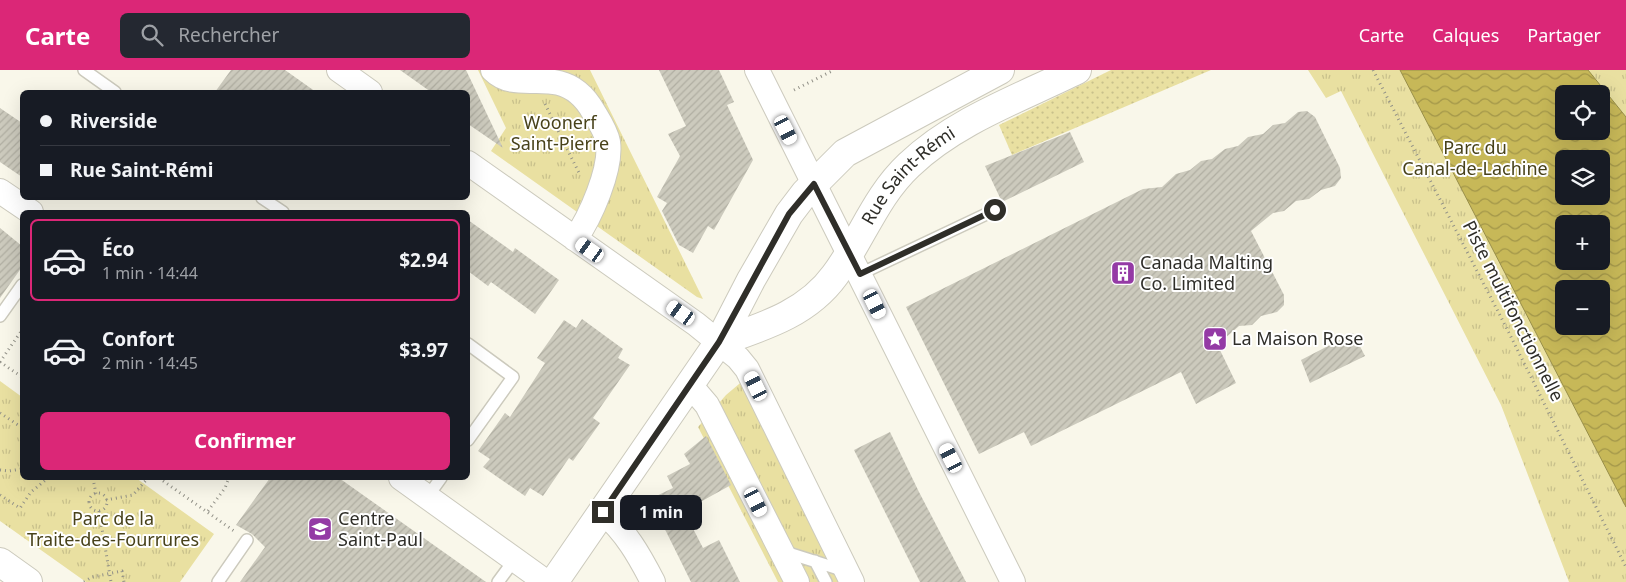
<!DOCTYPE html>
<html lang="fr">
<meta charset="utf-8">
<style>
body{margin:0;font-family:"Noto Sans",sans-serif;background:#242831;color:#f1f3f6;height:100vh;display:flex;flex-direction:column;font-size:19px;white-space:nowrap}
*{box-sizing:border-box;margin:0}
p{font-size:16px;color:#9ea1a6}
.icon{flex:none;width:28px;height:28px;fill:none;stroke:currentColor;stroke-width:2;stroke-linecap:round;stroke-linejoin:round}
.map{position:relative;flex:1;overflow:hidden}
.sheet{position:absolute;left:20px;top:140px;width:450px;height:270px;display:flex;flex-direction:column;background:#171b24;border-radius:8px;box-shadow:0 5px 20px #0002}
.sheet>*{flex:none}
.guide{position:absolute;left:20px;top:20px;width:450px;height:110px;border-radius:8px;box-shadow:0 5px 20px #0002;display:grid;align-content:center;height:110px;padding:0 20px;background:#171b24}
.controls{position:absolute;left:1555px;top:15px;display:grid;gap:10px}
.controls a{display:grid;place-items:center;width:55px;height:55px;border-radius:8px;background:#171b24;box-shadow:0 5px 20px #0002;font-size:25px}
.end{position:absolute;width:22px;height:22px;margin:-11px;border:6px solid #2f2e29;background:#fff;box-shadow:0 0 0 2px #fff}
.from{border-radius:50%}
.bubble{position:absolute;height:35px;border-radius:8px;background:#171b24;box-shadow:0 5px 20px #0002;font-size:16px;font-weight:700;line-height:35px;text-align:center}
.car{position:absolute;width:15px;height:30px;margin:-15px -8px;border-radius:6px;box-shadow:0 0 4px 1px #0007;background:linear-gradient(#fff 24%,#345 0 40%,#fff 0 76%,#345 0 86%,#fff 0)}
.guide b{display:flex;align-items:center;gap:18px;height:48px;font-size:19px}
.guide b+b{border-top:1px solid #363941}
.guide i{width:12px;height:12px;background:#f1f3f6}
ul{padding:9px 0 0;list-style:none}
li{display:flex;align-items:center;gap:15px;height:82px;margin:0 10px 8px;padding:0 10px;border:2px solid transparent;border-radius:8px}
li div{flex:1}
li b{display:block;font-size:19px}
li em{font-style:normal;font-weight:700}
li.selected{border-color:#db2777}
li>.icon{width:45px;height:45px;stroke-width:1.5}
.cta{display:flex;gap:10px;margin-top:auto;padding:10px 20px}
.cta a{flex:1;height:58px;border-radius:8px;background:#db2777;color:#fff;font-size:20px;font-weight:700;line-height:58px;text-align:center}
header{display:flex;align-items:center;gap:30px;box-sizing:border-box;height:70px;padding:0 25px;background:#db2777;color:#fff}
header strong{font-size:24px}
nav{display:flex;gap:28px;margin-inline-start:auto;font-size:18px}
.search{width:350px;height:45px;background:#242831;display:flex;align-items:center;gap:12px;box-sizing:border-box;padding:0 18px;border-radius:8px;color:#9ea1a6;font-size:19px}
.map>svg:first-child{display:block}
.grass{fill:url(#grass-dots)}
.park{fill:url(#park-tufts);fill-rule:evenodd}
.water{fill:url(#water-waves);stroke:#998f4a;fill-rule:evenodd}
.building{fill:url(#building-hatch)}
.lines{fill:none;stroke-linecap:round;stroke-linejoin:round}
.lane-casing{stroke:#cccabd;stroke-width:14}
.street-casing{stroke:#cccabd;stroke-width:26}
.secondary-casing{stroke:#cccabd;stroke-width:30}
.path{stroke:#919087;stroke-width:3;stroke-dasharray:1 4;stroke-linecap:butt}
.lane{stroke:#fff;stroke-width:11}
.street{stroke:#fff;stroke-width:24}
.secondary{stroke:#fff;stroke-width:28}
.route{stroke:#2f2e29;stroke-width:6}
.labels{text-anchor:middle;stroke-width:4;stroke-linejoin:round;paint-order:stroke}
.park-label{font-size:18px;fill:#48421a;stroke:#fff}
.street-label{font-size:18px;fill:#2f2e29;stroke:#fff}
.poi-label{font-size:18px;fill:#2f2e29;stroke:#fff;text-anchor:start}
</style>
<header>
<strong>Carte</strong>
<div class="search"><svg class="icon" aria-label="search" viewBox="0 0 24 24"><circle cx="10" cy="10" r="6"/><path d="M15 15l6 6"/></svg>Rechercher</div>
<nav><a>Carte</a><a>Calques</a><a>Partager</a></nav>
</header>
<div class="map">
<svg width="1626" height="512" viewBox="0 0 1626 512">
<defs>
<pattern id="grass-dots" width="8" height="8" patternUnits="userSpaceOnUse" patternTransform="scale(1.25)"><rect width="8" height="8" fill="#e9e0a1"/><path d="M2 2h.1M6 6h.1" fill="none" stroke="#c8c08b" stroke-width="1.8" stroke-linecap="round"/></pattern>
<pattern id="park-tufts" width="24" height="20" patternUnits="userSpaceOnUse" patternTransform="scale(1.25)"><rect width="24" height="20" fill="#e9e0a1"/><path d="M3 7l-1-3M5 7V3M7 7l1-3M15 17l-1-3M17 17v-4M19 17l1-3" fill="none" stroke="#c8c08b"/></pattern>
<pattern id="water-waves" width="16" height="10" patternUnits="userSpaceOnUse" patternTransform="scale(1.25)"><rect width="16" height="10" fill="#c7b858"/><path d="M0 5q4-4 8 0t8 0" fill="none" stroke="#a29649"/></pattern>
<pattern id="building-hatch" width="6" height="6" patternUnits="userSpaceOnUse" patternTransform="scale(1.25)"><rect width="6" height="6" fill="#cccabd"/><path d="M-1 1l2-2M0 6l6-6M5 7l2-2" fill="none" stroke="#b0aea2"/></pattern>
</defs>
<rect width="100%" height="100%" fill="#f9f7ea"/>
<path class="grass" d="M 1111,0 L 1211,0 L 1012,85 L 999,55 Z"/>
<path class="park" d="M 478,0 L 590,0 L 703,229 L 697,227 L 491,81 L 506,58 Z
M 1308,0 L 1626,0 L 1626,512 L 1569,512 L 1501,335 L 1341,21 L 1326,28 ZM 1564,24 L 1601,24 L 1601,61 L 1564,61 ZM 1564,89 L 1601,89 L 1601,126 L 1564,126 ZM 1564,154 L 1601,154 L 1601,191 L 1564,191 ZM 1564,219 L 1601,219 L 1601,256 L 1564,256 Z
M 758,298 L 865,512 L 778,512 L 698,357 L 726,325 Z
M 0,311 L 22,327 L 22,408 L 136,408 L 214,464 L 180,512 L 86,512 L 0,451 Z"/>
<path class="water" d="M 1400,0 L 1588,0 L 1626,47 L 1626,437 ZM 1564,24 L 1601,24 L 1601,61 L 1564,61 ZM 1564,89 L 1601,89 L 1601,126 L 1564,126 ZM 1564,154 L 1601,154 L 1601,191 L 1564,191 ZM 1564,219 L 1601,219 L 1601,256 L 1564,256 Z"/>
<path class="building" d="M 231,0 L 285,0 L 316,22 L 215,22 Z
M 400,0 L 466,0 L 503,78 L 468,54 L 468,22 L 431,22 Z
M 659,0 L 719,0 L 734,32 L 727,35 L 753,90 L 714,160 L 708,156 L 693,183 L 679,175 L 662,141 L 667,133 L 657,127 L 680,86 L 668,64 L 686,56 Z
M 0,38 L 22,53 L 22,107 L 0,92 Z
M 1307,41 L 1315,47 L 1340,98 L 1341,108 L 1335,116 L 1321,120 L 1309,129 L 1296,131 L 1284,141 L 1273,143 L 1251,161 L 1284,225 L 1284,235 L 1277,242 L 1261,246 L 1252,255 L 1239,256 L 1223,270 L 1225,274 L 1219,278 L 1236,313 L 1196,334 L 1181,302 L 1031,376 L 1024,362 L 979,384 L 906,237 L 1143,119 L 1162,117 L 1176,104 L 1190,100 L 1201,91 L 1212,89 L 1225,79 L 1238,76 L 1248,67 L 1263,64 L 1273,55 L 1285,53 L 1298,42 Z
M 1070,62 L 1084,92 L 1002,132 L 985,96 Z
M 468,150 L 513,182 L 515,178 L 559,210 L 535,244 L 491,212 L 488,216 L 468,201 Z
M 0,158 L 22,176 L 22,197 L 0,228 Z
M 582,249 L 623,279 L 618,288 L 630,295 L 593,348 L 600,353 L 573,391 L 569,388 L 543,426 L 530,418 L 525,426 L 483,397 L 490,389 L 478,381 L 505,343 L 510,347 L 545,293 L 537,288 L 564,250 L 576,258 Z
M 1353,263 L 1365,286 L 1310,313 L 1301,290 Z
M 890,362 L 919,422 L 966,512 L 920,512 L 854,380 Z
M 706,366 L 731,415 L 684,441 L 703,478 L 719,470 L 740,512 L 691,512 L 650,429 L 673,418 L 667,406 L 690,394 L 684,384 Z
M 270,408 L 339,408 L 486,512 L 240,512 L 265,477 L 252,464 L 236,455 Z"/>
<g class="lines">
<defs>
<path id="lane" d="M 84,0 L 115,22
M 262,128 L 283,142
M 860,204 L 995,140
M 0,246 L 22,215
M 468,274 L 513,307 L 468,370
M 428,426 L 441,408
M 782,481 L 845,501
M 815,491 L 826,512
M 218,512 L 247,470
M 498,512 L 515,489"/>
<path id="street" d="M 339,0 L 370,22
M 493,0 C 511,18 537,7 559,13 C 575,17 585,27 593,41 C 599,51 606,61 608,72 C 612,99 590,148 575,169
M 757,0 L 1013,512
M 468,93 L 696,254 L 738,288 L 747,299 L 852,512
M 0,121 L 31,142
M 690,315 L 707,335 L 797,512
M 401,408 L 546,512
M 603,442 C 626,462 639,485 653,512"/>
<g id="secondary">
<path id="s1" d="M 719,272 C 762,257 807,244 835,205 C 862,169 875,127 909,95 C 955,51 1020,28 1077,0"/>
<path d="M 0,492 L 28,512"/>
<path d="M 554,512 L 719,272 L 751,210 L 789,144 L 805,123 L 845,83 L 1000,0"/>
</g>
</defs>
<use href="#lane" class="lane-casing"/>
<use href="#street" class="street-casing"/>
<use href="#secondary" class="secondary-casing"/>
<path class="path" d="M 1373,0 L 1505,255 L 1626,497
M 794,20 L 834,0
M 545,34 L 580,105
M 0,292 L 22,260
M 0,292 L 22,307
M 0,343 L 18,355 L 22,354
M 0,400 L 9,401 L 22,399
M 93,408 L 96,424
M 159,408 L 234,461
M89 432a9 9 0 1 1 18 0a9 9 0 1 1-18 0Z
M 0,425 L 20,438 L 31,422 L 48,408
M 106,430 L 133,425 L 148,408
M 99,441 L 111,512
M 208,441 L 225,418 L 229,408
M 88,469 L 103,466
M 84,512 L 92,507 L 122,501 L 124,512"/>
<use href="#lane" class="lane"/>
<use href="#street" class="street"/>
<use href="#secondary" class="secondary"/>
</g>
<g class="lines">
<path class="route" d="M 603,442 L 719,272 L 789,144 L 814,114 L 860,204 L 995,140"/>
</g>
<defs>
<symbol id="building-square" viewBox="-11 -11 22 22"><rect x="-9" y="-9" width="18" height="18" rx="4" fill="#943aa5" stroke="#fff"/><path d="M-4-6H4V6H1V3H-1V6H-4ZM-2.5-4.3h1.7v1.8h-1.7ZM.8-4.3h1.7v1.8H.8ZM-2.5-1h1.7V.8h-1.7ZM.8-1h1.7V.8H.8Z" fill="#fff"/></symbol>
<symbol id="sight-square" viewBox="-11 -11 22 22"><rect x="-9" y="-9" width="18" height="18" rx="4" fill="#943aa5" stroke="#fff"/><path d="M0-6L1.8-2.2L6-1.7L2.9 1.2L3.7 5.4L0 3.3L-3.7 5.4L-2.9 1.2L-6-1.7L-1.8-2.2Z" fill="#fff"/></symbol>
<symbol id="university-square" viewBox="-11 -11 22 22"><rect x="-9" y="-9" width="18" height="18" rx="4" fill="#943aa5" stroke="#fff"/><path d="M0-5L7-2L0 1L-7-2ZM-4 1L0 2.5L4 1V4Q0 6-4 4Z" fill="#fff"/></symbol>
</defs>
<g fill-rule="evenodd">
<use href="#building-square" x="1109" y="189" width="28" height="28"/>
<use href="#sight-square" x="1201" y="255" width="28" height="28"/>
<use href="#university-square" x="306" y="445" width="28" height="28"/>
</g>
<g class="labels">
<g class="park-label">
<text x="560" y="59">Woonerf<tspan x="560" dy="21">Saint-Pierre</tspan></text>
<text x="1475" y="84">Parc du<tspan x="1475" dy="21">Canal-de-Lachine</tspan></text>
<text x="113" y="455">Parc de la<tspan x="113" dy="21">Traite-des-Fourrures</tspan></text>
</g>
<g class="street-label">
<text dy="6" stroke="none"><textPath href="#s1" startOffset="261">Rue Saint-Rémi</textPath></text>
<text transform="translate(1513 241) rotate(63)" y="6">Piste multifonctionnelle</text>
</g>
<g class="poi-label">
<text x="1140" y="199">Canada Malting<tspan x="1140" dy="21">Co. Limited</tspan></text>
<text x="1232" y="275">La Maison Rose</text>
<text x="338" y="455">Centre<tspan x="338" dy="21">Saint-Paul</tspan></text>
</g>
</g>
</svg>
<div class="controls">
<a><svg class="icon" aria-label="locate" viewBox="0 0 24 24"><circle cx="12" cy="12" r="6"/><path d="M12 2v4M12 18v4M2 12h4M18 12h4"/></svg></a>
<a><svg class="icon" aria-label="layers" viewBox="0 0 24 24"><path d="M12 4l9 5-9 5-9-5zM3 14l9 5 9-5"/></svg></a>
<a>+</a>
<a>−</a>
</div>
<i class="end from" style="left:995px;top:140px"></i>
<i class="end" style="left:603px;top:442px"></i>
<div class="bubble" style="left:620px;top:425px;width:82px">1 min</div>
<i class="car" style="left:786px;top:60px;rotate:153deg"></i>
<i class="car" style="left:590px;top:180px;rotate:305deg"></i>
<i class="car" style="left:875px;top:234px;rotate:154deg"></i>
<i class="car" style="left:681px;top:243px;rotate:305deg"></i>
<i class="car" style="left:756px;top:316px;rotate:334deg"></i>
<i class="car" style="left:951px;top:388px;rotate:333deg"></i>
<i class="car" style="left:756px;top:432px;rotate:153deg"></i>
<div class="guide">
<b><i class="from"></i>Riverside</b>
<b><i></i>Rue Saint-Rémi</b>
</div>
<section class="sheet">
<ul>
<li class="selected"><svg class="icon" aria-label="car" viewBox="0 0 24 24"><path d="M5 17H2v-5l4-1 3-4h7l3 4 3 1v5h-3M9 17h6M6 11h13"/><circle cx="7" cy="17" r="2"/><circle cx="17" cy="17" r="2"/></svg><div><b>Éco</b><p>1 min · 14:44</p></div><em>$2.94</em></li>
<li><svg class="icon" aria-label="car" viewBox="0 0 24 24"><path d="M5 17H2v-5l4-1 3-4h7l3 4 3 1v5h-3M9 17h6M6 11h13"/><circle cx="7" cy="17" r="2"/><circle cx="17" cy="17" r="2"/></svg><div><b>Confort</b><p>2 min · 14:45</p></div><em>$3.97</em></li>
</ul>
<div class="cta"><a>Confirmer</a></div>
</section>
</div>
